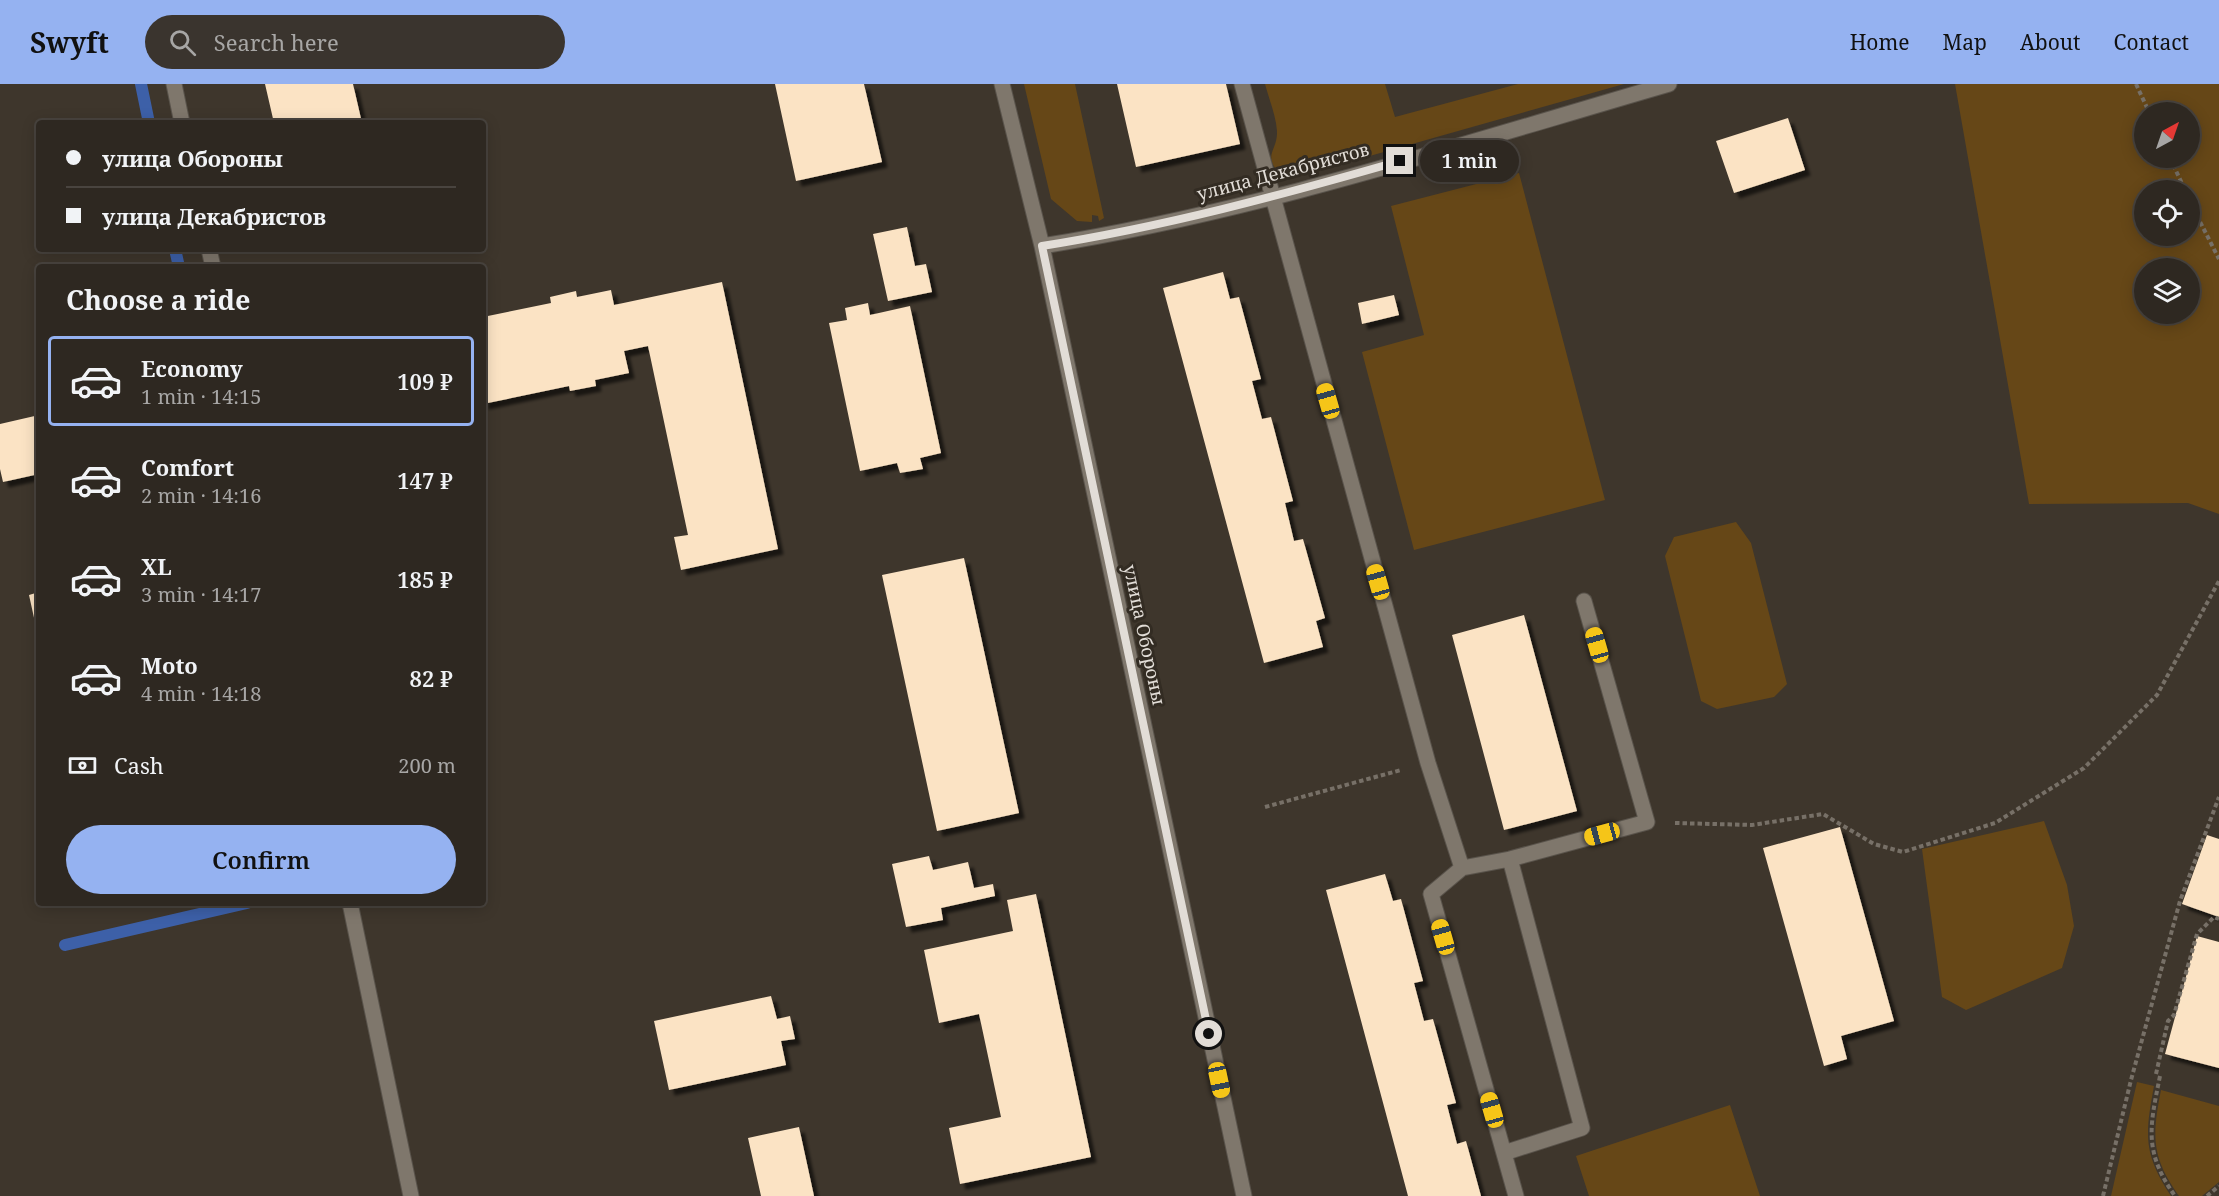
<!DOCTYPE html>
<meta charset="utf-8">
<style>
body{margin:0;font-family:"Noto Serif",serif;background:#3a342e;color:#f1f3f6;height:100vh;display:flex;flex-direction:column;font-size:22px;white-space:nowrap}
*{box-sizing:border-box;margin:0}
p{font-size:20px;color:#a7a6a5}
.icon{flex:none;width:33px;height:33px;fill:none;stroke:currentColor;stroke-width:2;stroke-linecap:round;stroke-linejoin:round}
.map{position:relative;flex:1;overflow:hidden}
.panel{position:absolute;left:36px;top:180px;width:450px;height:642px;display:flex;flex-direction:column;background:#2e2821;border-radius:6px;box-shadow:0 3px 15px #0003,0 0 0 2px #49443f}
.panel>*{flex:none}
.top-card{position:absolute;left:36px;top:36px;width:450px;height:132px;border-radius:6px;box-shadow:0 3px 15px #0003,0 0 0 2px #49443f;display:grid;align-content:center;height:132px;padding:0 30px;background:#2e2821}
.needle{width:39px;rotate:40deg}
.tools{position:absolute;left:2134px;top:18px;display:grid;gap:12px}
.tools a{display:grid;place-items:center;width:66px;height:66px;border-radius:50%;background:#2e2821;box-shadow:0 3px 15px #0003,0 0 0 2px #49443f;font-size:30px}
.end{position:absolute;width:27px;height:27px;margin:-14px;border:8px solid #e2ddd7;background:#111;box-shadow:0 0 0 3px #111}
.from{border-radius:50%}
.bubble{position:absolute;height:42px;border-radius:21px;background:#2e2821;box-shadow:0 3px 15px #0003,0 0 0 2px #49443f;font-size:20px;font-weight:600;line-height:42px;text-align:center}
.car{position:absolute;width:18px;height:36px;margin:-18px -9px;border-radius:8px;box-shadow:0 0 4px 2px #0007;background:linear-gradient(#f5c518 24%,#345 0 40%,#f5c518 0 76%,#345 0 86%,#f5c518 0)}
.top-card b{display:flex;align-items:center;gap:21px;height:57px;font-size:22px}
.top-card b+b{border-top:2px solid #49443f}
.top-card i{width:15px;height:15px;background:#f1f3f6}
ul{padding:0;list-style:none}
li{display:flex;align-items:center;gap:18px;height:90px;margin:0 12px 9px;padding:0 18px;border:3px solid transparent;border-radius:6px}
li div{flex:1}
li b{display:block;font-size:22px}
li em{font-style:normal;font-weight:600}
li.active{border-color:#95b2f1}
li>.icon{width:54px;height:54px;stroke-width:1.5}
h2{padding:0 30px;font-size:27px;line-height:72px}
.pay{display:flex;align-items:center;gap:15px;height:66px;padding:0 30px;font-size:22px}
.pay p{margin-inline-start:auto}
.button{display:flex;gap:12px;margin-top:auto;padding:12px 30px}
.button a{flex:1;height:69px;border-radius:36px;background:#95b2f1;color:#111;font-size:24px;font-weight:600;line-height:69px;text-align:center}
header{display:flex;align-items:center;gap:36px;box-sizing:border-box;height:84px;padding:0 30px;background:#95b2f1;color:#111}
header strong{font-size:28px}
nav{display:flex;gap:33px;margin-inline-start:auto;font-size:21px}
.search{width:420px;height:54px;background:#3a342e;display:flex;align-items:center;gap:15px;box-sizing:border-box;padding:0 21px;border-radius:33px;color:#a7a6a5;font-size:22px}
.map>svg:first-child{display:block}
.green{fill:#664717;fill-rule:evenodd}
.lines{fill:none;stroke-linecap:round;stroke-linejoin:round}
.stream{stroke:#3d60a8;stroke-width:12}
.building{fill:#fbe3c4;filter:url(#shadow)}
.minor-casing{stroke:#59534b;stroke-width:17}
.path{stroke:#777067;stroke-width:4;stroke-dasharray:4.5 3;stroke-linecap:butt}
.minor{stroke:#7f776c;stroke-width:15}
.route{stroke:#e2ddd7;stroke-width:8}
.labels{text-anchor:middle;stroke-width:6;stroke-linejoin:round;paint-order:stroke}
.street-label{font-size:18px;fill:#e2ddd7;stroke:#332c23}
</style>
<header>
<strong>Swyft</strong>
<div class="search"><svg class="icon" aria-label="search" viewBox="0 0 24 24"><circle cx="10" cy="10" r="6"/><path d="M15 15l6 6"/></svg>Search here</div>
<nav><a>Home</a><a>Map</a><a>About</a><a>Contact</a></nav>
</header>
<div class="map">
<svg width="2219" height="1112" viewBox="0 0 2219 1112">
<defs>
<filter id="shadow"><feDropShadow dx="5.5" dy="5.5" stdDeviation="1.5" flood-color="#0009"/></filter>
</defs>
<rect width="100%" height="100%" fill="#3e362c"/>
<path class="green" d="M 1024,0 L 1075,0 L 1104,134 L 1099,137 L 1098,132 L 1092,131 L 1092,138 L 1077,137 L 1051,115 Z
M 1265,0 L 1385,0 L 1395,33 L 1518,0 L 1624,0 L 1292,94 L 1281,91 C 1261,71 1278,67 1277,47 C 1276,32 1269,15 1265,0 Z
M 1955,0 L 2219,0 L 2219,430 L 2188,419 L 2029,420 ZM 2190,28 L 2190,74 L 2145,74 L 2145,28 ZM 2145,106 L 2190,106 L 2190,152 L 2145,152 ZM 2190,184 L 2190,230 L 2145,230 L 2145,184 Z
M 1519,89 L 1605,416 L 1414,466 L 1362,268 L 1424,251 L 1391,122 Z
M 1736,438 L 1751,459 L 1787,600 L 1774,613 L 1717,625 L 1701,617 L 1665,472 L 1674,453 Z
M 2044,737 L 2067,801 L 2074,842 L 2062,884 L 1966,926 L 1942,913 L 1922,765 Z
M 2137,998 L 2154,1002 C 2145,1051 2143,1069 2171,1112 L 2111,1112 Z
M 2161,1006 L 2219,1022 L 2219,1098 L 2202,1112 L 2179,1112 C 2151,1073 2152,1052 2161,1006 Z
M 1730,1021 L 1760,1112 L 1589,1112 L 1576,1072 Z"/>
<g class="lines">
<path class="stream" d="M 141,0 L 149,39
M 175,165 L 179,183
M 65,861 L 247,819"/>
</g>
<path class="building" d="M 265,0 L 353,0 L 362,39 L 274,39 Z
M 775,0 L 864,0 L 882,78 L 796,97 Z
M 1117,0 L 1226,0 L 1240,60 L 1136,83 Z
M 1788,34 L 1805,86 L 1734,109 L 1716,57 Z
M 907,143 L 915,182 L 926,180 L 932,208 L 888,217 L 873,150 Z
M 1223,188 L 1230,215 L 1239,213 L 1261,295 L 1252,297 L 1262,335 L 1271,333 L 1293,417 L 1285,419 L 1294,457 L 1303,455 L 1325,534 L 1316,537 L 1323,563 L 1264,579 L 1163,204 Z
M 722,198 L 778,465 L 681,486 L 674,453 L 688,451 L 648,262 L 624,267 L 629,289 L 595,296 L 596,302 L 570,307 L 569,302 L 483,320 L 483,233 L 551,219 L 550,213 L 576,207 L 577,213 L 611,206 L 614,221 Z
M 1394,211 L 1399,231 L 1362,240 L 1358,219 Z
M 868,219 L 870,231 L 910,222 L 941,369 L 920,374 L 923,385 L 900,389 L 897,379 L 860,387 L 829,239 L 847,236 L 845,224 Z
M 39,331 L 39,390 L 3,398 L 0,385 L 0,340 Z
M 964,474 L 1019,729 L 937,747 L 882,491 Z
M 39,508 L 39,552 L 38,552 L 29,511 Z
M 1524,531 L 1577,727 L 1504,746 L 1452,551 Z
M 1840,743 L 1894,937 L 1841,952 L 1847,975 L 1824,982 L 1763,764 Z
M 2207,751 L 2219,755 L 2219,833 L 2182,820 Z
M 929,772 L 933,786 L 968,778 L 974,804 L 993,800 L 995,812 L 941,824 L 943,836 L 906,843 L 892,780 Z
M 1385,790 L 1393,817 L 1401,815 L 1423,897 L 1414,899 L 1424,937 L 1433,935 L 1456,1019 L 1447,1021 L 1457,1060 L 1466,1057 L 1481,1112 L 1408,1112 L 1326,806 Z
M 1036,810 L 1091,1073 L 960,1100 L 949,1044 L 1001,1033 L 979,930 L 939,939 L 924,866 L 1013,847 L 1007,816 Z
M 2197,852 L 2219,858 L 2219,984 L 2165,970 Z
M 771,912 L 777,935 L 790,932 L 795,955 L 781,957 L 786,981 L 669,1006 L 654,937 Z
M 799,1043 L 814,1112 L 761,1112 L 748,1054 Z"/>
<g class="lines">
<defs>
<path id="minor" d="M 174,0 L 182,39
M 1002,0 L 1042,162 L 1244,1112
M 1242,0 L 1428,679 L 1462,784 L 1431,810 L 1516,1112
M 1042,162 C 1255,128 1462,60 1669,0
M 209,165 L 213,183
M 1462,784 L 1510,775 L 1647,738 L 1584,517
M 350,819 L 411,1112
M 1504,1069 L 1582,1044 L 1510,775"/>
</defs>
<use href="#minor" class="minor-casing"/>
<path class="path" d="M 2136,0 L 2149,28
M 2170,74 L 2185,106
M 2190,118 L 2219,175
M 1265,723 L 1401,686
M 1675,739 L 1752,741 L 1823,730 L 1874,760 L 1903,768 L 1995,739 L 2084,684 L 2157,611 L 2219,497
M 2156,990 L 2168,937 L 2174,931 L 2197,850 L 2214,833 L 2219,835
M 2160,992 C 2150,1042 2143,1067 2175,1112
M 2103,1112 L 2131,996 L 2180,817 L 2219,713
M 2207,1112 L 2219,1102"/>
<use href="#minor" class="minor"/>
</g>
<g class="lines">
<path class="route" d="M 1209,950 L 1042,162 C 1163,143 1282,111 1400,77"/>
</g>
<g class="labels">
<g class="street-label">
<text transform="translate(1283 88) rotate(-15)" y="6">улица Декабристов</text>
<text transform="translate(1144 551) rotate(78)" y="6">улица Обороны</text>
</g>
</g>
</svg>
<div class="tools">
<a><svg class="needle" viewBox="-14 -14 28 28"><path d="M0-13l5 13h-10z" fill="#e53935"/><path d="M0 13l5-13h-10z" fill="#a7a6a5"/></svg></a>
<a><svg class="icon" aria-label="locate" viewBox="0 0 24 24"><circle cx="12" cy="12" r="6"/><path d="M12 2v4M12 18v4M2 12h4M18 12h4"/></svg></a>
<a><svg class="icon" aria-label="layers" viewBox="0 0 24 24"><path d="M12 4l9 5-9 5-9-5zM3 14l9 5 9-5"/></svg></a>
</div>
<i class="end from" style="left:1209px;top:950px"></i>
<i class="end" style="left:1400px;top:77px"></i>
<div class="bubble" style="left:1420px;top:56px;width:99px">1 min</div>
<i class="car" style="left:1328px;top:317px;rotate:344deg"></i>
<i class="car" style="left:1378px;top:498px;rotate:344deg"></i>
<i class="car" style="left:1597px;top:561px;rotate:344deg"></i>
<i class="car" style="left:1602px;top:750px;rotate:255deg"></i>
<i class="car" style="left:1443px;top:853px;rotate:344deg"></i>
<i class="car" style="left:1219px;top:996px;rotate:168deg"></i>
<i class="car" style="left:1492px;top:1026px;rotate:344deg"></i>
<div class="top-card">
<b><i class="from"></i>улица Обороны</b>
<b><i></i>улица Декабристов</b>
</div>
<section class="panel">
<h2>Choose a ride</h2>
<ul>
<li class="active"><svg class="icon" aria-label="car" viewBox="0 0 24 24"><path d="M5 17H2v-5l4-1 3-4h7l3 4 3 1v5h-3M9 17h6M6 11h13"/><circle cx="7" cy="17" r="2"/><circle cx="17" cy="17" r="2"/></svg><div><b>Economy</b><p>1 min · 14:15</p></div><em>109 ₽</em></li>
<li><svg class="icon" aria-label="car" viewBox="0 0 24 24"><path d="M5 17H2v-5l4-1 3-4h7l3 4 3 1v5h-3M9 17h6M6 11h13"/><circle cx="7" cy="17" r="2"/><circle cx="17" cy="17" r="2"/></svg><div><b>Comfort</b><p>2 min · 14:16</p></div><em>147 ₽</em></li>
<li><svg class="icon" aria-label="car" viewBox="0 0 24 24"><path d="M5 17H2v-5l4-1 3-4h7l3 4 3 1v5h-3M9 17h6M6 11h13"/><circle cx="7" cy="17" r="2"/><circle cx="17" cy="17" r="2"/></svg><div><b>XL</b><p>3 min · 14:17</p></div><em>185 ₽</em></li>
<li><svg class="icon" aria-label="car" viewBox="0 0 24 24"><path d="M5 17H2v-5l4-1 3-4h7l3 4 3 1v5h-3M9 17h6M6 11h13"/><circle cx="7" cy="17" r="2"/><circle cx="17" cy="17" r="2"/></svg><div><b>Moto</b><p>4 min · 14:18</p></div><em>82 ₽</em></li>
</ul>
<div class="pay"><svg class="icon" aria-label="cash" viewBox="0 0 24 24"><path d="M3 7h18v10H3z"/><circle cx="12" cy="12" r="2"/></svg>Cash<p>200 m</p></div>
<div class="button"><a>Confirm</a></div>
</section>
</div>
